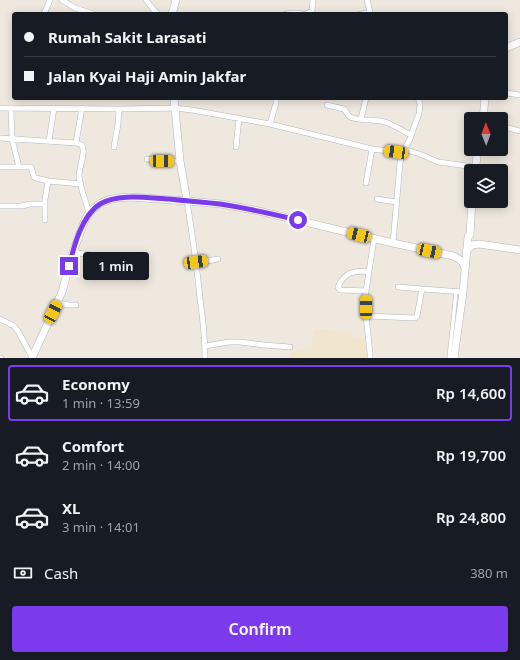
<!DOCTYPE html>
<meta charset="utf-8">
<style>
body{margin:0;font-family:"Noto Sans",sans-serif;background:#242831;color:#f1f3f6;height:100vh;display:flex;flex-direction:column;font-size:15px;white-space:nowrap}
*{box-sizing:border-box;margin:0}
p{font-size:13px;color:#9ea1a6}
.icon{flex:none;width:22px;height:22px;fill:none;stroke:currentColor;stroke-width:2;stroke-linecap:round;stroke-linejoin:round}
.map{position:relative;height:358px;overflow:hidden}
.details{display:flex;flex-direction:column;background:#171b24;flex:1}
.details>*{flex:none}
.hud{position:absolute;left:12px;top:12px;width:496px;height:88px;border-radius:4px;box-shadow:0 2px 10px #0003;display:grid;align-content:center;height:88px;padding:0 12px;background:#171b24}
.needle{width:26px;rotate:359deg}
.fabs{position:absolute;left:464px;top:112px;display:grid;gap:8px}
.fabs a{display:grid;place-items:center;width:44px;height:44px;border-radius:4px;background:#171b24;box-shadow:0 2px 10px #0003;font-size:20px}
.end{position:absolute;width:18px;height:18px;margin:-9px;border:5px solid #7c3aed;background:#fff;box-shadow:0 0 0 2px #fff}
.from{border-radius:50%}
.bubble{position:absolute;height:28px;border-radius:4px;background:#171b24;box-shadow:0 2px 10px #0003;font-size:13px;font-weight:600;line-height:28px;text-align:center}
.car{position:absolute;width:12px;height:24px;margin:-12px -6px;border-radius:5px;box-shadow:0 0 3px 1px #0007;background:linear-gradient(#f5c518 24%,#345 0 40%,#f5c518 0 76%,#345 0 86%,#f5c518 0)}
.hud b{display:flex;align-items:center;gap:14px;height:38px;font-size:15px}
.hud b+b{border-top:1px solid #363941}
.hud i{width:10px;height:10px;background:#f1f3f6}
ul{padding:7px 0 0;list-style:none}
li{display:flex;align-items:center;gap:12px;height:56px;margin:0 8px 6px;padding:0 4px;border:2px solid transparent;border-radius:4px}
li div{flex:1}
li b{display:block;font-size:15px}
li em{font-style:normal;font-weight:600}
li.active{border-color:#7c3aed}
li>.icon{width:36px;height:36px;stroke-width:1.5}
.pay{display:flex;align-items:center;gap:10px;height:44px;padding:0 12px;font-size:15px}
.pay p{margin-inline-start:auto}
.action{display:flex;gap:8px;margin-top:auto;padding:8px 12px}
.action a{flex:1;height:46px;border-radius:4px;background:#7c3aed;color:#fff;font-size:16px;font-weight:600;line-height:46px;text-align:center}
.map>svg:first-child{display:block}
.education{fill:#f1e5cd}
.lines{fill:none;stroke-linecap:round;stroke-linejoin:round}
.pedestrian-casing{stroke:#b2b5c1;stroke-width:4.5}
.minor-casing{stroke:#b2b5c1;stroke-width:6}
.secondary-casing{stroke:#b2b5c1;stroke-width:8}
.pedestrian{stroke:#fff;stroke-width:3.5}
.minor{stroke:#fff;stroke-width:5}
.secondary{stroke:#fff;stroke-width:7}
.route{stroke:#7c3aed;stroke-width:5}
</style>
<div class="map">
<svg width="520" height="358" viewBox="0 0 520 358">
<rect width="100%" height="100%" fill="#efe8de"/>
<path class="education" d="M 313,329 L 327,329 L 352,333 L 352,337 L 366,338 L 366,358 L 291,358 L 291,351 L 301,350 L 312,348 Z"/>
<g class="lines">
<defs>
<path id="pedestrian" d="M 449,358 L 453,322 L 456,292"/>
<path id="minor" d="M 62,0 L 75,8 L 94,14
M 146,0 L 153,9 L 158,14
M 44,14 L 50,0
M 286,14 L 296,13 L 303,14
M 305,14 L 308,13 L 312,11 L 313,0
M 360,14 L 370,13 L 370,12 L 367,0
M 506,93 L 520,95
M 327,105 L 344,109 C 347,112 347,115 350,117 C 358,121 375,119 385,122 C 394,125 403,131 411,135
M 0,108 L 119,109 L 174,108 L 192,110 L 270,124 L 372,149 L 396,152 L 402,154 L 400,163 L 393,243
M 11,108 L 12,139 L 19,167
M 361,119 L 366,98
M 270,124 L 276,103 L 276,98
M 501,126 L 520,131
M 0,138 L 76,143 L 82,145 C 86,154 79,166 79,176 C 80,188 86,201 89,213
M 49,141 L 54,108
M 76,143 L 82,108
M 114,147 L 118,124 L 119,109
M 236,147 L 239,118
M 404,149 L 422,155 L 438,162 L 475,167
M 403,152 L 410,139 L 414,127 L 419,114 L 420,104 L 418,98
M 147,159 L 162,161 L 180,161
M 0,167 L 31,167 L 34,177 L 36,178 L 48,181 L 81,184
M 366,183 L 372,149
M 377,199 L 396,202
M 187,201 C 192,233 197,266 200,299 C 203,319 205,338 205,358
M 0,206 L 22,206 L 30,204 L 45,204
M 45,220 L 45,200 L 48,181
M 73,252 L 114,259
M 196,263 L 218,259
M 398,287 L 422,289
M 366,291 L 340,290 L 338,287 C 345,271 354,271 369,271
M 58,303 L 69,305 L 76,305
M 366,316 L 415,318 L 417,316 L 422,289 L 463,292
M 0,319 L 14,326 L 18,331 L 32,357
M 205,346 L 229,342 L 240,342 L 264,345 L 290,347
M 0,358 L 1,358
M 370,358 L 370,353 L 366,316 L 366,291 L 374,239"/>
<path id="secondary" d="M 172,14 L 176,0
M 506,48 L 520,42
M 174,98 L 180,161 L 187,201
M 483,119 L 485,98
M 475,171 L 478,149
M 466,251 L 472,245 L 479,244 L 520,250
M 32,358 L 62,292 L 73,252 L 85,220 L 89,213 L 99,204 L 108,200 L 117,198 L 130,197 L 187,201 L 221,204 L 254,210 L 393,243 L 453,256 C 460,259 463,261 465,268
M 454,358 L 463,292 L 468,237 L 470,235 L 472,201"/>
</defs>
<use href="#pedestrian" class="pedestrian-casing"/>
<use href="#minor" class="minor-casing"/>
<use href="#secondary" class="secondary-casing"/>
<use href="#pedestrian" class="pedestrian"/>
<use href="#minor" class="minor"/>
<use href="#secondary" class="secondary"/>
</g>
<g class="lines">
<path class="route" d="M 69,266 C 74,246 82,215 100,204 C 118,193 148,198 169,199 C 186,201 203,202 220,204 C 247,208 272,214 298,220"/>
</g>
</svg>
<div class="fabs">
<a><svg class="needle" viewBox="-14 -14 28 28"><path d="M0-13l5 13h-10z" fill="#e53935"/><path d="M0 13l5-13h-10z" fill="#9ea1a6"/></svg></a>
<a><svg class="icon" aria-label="layers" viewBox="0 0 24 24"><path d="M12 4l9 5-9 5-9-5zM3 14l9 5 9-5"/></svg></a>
</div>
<i class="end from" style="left:298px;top:220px"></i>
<i class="end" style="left:69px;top:266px"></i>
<div class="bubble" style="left:83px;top:252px;width:66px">1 min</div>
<i class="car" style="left:396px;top:152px;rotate:278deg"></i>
<i class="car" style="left:162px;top:161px;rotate:91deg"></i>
<i class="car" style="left:359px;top:235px;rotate:284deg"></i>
<i class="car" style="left:429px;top:251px;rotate:102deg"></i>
<i class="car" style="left:196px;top:262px;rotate:82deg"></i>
<i class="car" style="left:366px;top:307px;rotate:0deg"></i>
<i class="car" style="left:53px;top:312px;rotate:26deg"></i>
<div class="hud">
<b><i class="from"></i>Rumah Sakit Larasati</b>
<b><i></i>Jalan Kyai Haji Amin Jakfar</b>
</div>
</div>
<section class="details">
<ul>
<li class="active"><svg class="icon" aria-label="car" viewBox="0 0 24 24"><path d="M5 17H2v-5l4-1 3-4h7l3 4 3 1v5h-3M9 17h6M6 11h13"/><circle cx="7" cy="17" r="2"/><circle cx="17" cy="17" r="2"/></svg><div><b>Economy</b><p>1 min · 13:59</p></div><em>Rp 14,600</em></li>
<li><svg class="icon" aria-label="car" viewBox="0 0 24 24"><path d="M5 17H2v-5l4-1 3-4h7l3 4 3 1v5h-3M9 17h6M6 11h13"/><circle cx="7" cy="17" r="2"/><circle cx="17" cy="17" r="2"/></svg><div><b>Comfort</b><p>2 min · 14:00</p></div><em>Rp 19,700</em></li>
<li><svg class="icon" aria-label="car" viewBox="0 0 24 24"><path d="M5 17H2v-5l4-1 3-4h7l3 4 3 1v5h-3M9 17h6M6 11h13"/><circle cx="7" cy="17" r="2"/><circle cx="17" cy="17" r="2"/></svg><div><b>XL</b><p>3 min · 14:01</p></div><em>Rp 24,800</em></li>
</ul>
<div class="pay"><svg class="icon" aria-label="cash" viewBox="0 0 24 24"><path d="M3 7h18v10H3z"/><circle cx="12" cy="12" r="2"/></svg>Cash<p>380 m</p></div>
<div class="action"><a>Confirm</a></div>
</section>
